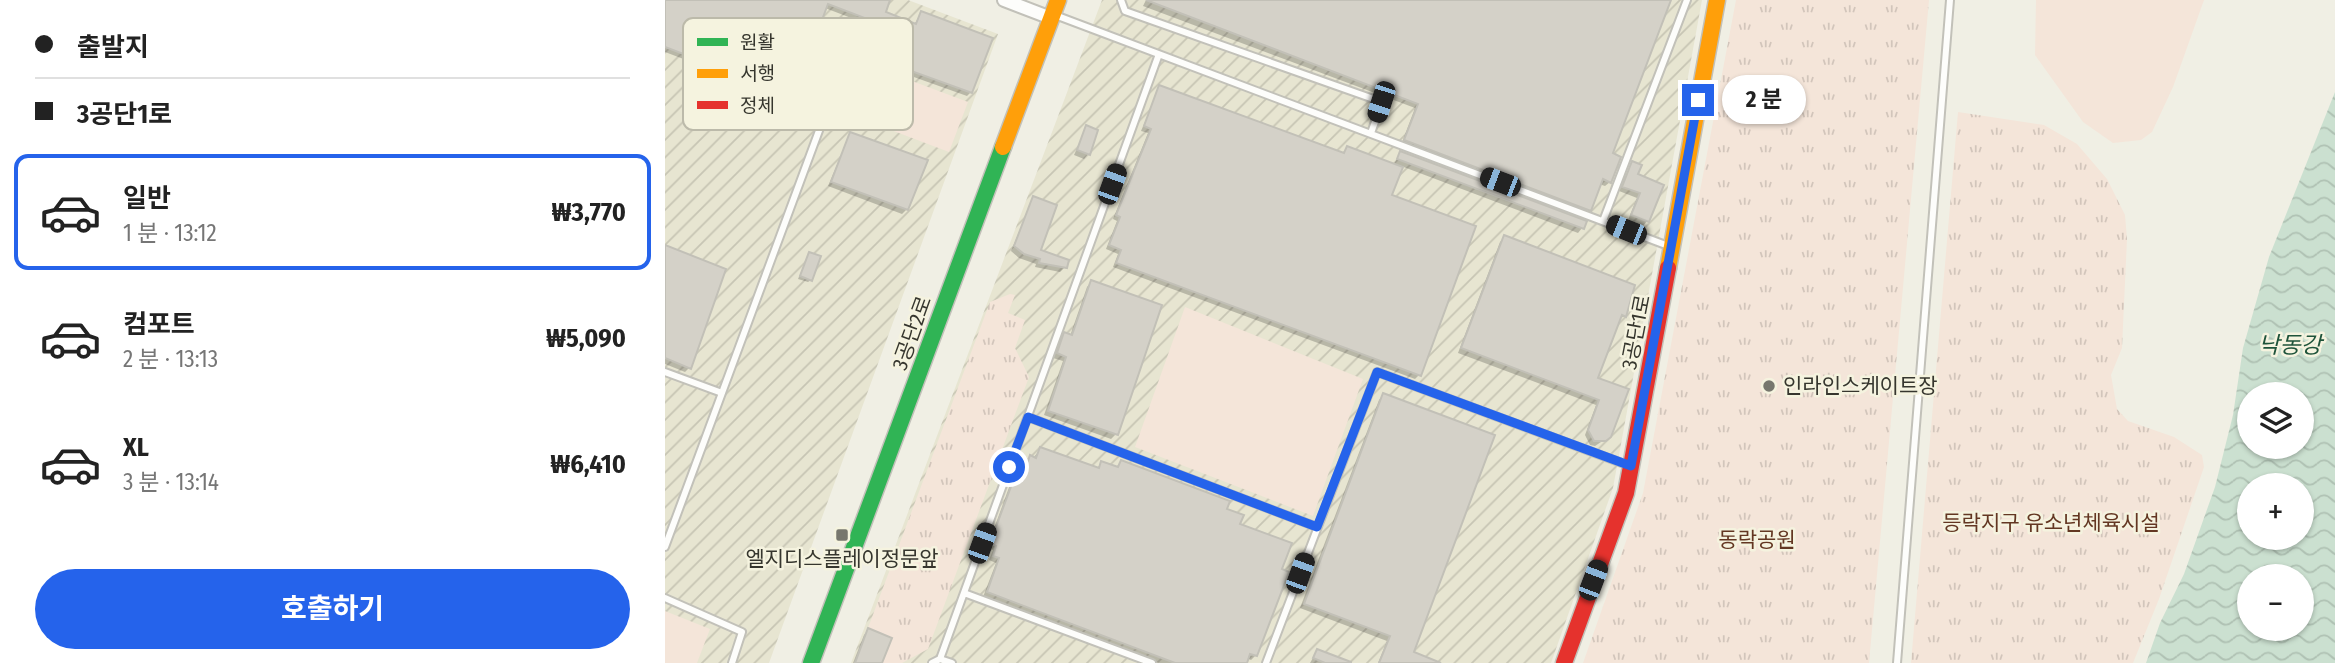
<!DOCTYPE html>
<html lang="ko">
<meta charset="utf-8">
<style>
body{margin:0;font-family:"Fira Sans Condensed","Noto Sans KR",sans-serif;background:#f6f6f6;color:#222;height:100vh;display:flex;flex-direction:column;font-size:26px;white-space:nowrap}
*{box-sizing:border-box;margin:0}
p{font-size:23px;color:#767676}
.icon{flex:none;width:38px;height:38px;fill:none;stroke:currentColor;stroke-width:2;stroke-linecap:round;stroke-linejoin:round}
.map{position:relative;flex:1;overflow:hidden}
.panel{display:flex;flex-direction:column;background:#fff;width:665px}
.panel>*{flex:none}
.guide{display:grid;align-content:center;height:154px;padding:0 35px;background:#fff}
.tools{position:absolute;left:1572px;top:382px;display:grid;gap:14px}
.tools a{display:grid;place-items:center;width:77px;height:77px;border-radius:50%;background:#fff;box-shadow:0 2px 5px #0004;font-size:35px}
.end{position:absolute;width:32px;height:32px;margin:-16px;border:9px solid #2563eb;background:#fff;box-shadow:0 0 0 4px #fff}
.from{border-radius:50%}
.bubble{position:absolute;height:49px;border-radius:24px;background:#fff;box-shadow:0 2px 5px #0004;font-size:23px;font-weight:700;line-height:49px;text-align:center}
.car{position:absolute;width:21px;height:42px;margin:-21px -10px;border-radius:9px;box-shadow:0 0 5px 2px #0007;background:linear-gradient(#222 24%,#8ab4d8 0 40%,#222 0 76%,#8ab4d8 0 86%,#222 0)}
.guide b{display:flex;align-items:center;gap:24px;height:66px;font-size:26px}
.guide b+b{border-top:2px solid #e0e0e0}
.guide i{width:18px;height:18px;background:#222}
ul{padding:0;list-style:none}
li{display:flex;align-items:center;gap:21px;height:116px;margin:0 14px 10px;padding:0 21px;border:4px solid transparent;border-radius:14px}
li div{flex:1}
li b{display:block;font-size:26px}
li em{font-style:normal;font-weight:700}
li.on{border-color:#2563eb}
li>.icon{width:63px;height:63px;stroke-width:1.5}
.cta{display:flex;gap:14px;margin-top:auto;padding:14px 35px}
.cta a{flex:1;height:80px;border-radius:42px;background:#2563eb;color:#fff;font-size:28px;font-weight:700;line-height:80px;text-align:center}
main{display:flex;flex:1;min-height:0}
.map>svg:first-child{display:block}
.industrial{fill:url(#industrial-furrows)}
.green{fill:#f4e5d9}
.park{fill:url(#park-tufts)}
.water{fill:url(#water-waves);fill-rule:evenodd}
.shadow{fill:#0003}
.building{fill:#d4d1c8;stroke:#c2c0b7;stroke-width:2}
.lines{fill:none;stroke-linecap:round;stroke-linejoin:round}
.lane-casing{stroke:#c2c1b9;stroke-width:10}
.street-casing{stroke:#c2c1b9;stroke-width:16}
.fast-casing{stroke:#c2c1b9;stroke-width:19}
.slow-casing{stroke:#c2c1b9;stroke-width:19}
.jam-casing{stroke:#c2c1b9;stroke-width:19}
.lane{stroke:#fdfdfb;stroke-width:6}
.street{stroke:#fdfdfb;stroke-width:12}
.fast{stroke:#30b455;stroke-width:16}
.slow{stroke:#ff9f0a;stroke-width:16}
.jam{stroke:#e5322d;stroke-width:16}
.route{stroke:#2563eb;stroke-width:9}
.poi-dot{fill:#77776e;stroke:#f5f3df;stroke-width:2.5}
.labels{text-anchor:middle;stroke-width:5;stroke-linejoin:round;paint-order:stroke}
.street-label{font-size:21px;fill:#36362e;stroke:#f5f3df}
.poi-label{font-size:21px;fill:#36362e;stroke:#f5f3df;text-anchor:start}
.park-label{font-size:21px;fill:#633722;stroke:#f5f3df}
.water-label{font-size:23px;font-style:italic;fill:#1e533a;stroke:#f5f3df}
.key{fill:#f5f3df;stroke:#bcbaaa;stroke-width:2}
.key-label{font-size:19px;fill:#36362e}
</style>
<main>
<section class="panel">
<div class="guide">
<b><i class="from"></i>출발지</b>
<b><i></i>3공단1로</b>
</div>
<ul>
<li class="on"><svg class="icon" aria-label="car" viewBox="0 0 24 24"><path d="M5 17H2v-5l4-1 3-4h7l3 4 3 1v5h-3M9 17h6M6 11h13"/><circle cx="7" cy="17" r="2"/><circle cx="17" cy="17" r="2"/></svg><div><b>일반</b><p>1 분 · 13:12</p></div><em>₩3,770</em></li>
<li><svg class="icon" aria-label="car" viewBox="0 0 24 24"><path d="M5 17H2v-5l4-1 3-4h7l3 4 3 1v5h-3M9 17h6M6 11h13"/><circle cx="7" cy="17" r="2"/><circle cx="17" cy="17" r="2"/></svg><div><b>컴포트</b><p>2 분 · 13:13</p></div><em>₩5,090</em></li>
<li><svg class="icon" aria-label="car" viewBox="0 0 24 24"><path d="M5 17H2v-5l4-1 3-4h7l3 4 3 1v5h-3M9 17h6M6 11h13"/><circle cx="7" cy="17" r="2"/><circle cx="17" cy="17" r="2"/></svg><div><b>XL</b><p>3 분 · 13:14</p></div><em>₩6,410</em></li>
</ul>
<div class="cta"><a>호출하기</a></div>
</section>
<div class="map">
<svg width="1670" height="663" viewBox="0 0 1670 663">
<defs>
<pattern id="industrial-furrows" width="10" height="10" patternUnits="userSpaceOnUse" patternTransform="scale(1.75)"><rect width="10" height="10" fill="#e7e5d1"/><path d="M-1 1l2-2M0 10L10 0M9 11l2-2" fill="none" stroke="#c7c5b4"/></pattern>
<pattern id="park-tufts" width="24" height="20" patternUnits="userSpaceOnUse" patternTransform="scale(1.75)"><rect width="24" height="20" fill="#f4e5d9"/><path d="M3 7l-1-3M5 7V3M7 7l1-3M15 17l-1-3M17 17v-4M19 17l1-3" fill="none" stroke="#d2c5bb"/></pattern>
<pattern id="water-waves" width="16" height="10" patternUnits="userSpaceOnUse" patternTransform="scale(1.75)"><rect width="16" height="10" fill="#cbe0d0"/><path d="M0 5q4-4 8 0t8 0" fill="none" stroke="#afc1b3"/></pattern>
</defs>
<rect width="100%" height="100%" fill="#f0efe4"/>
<path class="industrial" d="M 0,0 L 243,0 L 333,34 L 104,663 L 0,663 Z
M 437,0 L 1037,0 L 948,488 L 886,663 L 186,663 Z"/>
<path class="green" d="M 1371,0 L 1539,0 L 1508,87 L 1487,132 L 1476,140 L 1448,143 L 1418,122 L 1370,55 Z
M 207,66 L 303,102 L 284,152 L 189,116 Z
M 520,307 L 698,379 L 648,516 L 470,447 Z
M 0,611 L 45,629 L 32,663 L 0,663 Z"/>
<path class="park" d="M 1071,0 L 1264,0 L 1204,663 L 918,663 L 978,493 Z
M 1293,112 L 1379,125 L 1412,144 L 1442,179 L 1460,215 L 1462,239 L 1457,348 L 1446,375 L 1452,409 L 1463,421 L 1509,437 L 1537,455 L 1539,467 L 1494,599 L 1468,663 L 1246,663 Z
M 345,294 L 350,295 L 343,313 L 360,320 L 350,348 L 364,377 L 263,649 L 237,663 L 217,663 L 227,638 L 203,628 L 325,302 Z"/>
<path class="water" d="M 1670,92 L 1670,663 L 1481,663 L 1495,623 L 1519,574 L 1550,487 L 1568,415 L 1578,348 L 1604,257 ZM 1584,394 L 1636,394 L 1636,446 L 1584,446 ZM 1584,485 L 1636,485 L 1636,537 L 1584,537 ZM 1584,576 L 1636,576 L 1636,628 L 1584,628 Z"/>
<path class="shadow" d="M 0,0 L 223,0 L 218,13 L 249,25 L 256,13 L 306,92 L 302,96 L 232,71 L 244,40 L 160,8 L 127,89 L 72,68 L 66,77 L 0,52 Z
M 481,0 L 1004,0 L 945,154 L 945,182 L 940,186 L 934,184 L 920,214 L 736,145 L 750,108 L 478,6 Z
M 495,87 L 678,154 L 683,148 L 728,165 L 736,153 L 917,228 L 913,233 L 736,166 L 725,196 L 754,375 L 750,379 L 448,267 L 453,254 L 441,249 L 452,221 L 448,219 L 483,133 L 476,131 Z
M 422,127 L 423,154 L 419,159 L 409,155 Z
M 185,134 L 242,209 L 237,214 L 163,186 Z
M 967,163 L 982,221 L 978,226 L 963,220 L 972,198 L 954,191 Z
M 368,198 L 374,251 L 400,267 L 395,272 L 370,267 L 371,264 L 354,258 L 346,251 Z
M 839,238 L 960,316 L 953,319 L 930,379 L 945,436 L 930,446 L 925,445 L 920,435 L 931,405 L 793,353 L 835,242 Z
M 0,247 L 24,368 L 20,372 L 0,364 Z
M 144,254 L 146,280 L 143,282 L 133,279 Z
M 426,282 L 451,434 L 446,439 L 379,415 L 398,361 L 388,358 L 395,339 L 400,334 L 405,336 L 422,287 Z
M 718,395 L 747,653 L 765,663 L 713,663 L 722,641 L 635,608 L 714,400 Z
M 376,449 L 432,468 L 437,463 L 451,468 L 456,462 L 560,510 L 573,525 L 591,655 L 586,660 L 582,658 L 580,663 L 494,663 L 318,597 L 331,563 L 324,560 L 328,550 L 322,548 L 350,471 L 355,467 L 359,468 Z
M 203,630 L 215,663 L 188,663 L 199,635 Z
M 652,651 L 680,663 L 645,663 Z"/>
<path class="building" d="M 0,0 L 225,0 L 221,12 L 251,24 L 256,11 L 328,38 L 307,93 L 235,67 L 247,36 L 163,4 L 132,86 L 75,64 L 71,74 L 0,47 Z
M 481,0 L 1006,0 L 948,153 L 956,157 L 946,183 L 938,179 L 926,211 L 739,140 L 753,104 Z
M 494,85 L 679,153 L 682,146 L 738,167 L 727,195 L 811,226 L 756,376 L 451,263 L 456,250 L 444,245 L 455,217 L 451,215 L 486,129 L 479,126 Z
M 421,125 L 433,130 L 425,155 L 412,150 Z
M 185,132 L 263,160 L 243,210 L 166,182 Z
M 735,151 L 922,221 L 919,229 L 732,159 Z
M 967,161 L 977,165 L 973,174 L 999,185 L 984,222 L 966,215 L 975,193 L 957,187 Z
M 368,196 L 392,205 L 376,250 L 404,260 L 402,268 L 374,263 L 375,259 L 359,254 L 349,246 Z
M 839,235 L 970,285 L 961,317 L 957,315 L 933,378 L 964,389 L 946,437 L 941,441 L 929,441 L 923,430 L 934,400 L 796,348 Z
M 0,245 L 61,269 L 26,369 L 0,358 Z
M 144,252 L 156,256 L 147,281 L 135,276 Z
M 426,280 L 497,305 L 453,435 L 383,411 L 401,357 L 392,353 L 399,332 L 407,335 Z
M 718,393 L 830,435 L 749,652 L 776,663 L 714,663 L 725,636 L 639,604 Z
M 375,447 L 434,468 L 436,461 L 453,467 L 456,460 L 565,501 L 562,509 L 579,515 L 575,524 L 627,543 L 617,569 L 624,572 L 592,656 L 585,654 L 582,663 L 510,663 L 322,592 L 334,558 L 328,556 L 331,546 L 325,543 L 354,465 L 361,467 L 365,455 L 371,458 Z
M 203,628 L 227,638 L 217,663 L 190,663 Z
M 652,649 L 686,662 L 686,663 L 660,663 L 648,658 Z"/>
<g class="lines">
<defs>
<path id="lane" d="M 456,0 L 460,11 L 717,102 L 706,133
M 390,15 L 1006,247
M 938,221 L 1022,0
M 0,372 L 57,393
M 363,417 L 652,527
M 0,547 L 189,36
M 299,593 L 487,663
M 0,598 L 77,632 L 67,663
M 275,659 L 287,663
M 267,663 L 275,659 L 494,54
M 601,663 L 712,372 L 965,466
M 1232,663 L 1285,0"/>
<path id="street" d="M 339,0 L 386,18"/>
<path id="fast" d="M 146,663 L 338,147"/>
<path id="slow" d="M 338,147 L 393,0
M 1003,268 L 1052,0"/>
<path id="jam" d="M 899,663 L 961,493 L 1003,268"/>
</defs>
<use href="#lane" class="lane-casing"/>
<use href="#street" class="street-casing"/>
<use href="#fast" class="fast-casing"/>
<use href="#slow" class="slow-casing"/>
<use href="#jam" class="jam-casing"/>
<use href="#lane" class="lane"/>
<use href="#street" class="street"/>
<use href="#fast" class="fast"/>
<use href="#slow" class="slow"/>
<use href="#jam" class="jam"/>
</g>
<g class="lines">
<path class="route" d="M 344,467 L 363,417 L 652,527 L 712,372 L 966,466 L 1033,100"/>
</g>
<g class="poi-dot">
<circle cx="1104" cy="386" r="7"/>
<rect x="170" y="528" width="14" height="14" rx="3.5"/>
</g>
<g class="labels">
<g class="street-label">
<text transform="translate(971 332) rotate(-79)" y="7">3공단1로</text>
<text transform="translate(247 333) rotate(-70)" y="7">3공단2로</text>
</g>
<g class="poi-label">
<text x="1118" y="393">인라인스케이트장</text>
<text x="177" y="566" text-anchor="middle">엘지디스플레이정문앞</text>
</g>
<g class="park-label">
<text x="1386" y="530">등락지구 유소년체육시설</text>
<text x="1092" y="547">동락공원</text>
</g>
<g class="water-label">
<text x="1625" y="353">낙동강</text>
</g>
</g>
<rect x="18" y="18" width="230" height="112" rx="10" class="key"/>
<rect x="32" y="38" width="31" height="8" fill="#30b455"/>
<rect x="32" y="69" width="31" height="9" fill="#ff9f0a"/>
<rect x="32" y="101" width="31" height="8" fill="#e5322d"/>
<g class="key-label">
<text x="75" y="49">원활</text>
<text x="75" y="80">서행</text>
<text x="75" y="112">정체</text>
</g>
</svg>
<div class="tools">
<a><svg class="icon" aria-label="layers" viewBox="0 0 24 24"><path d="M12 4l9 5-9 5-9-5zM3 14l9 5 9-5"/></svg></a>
<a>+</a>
<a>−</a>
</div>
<i class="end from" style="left:344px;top:467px"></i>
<i class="end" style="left:1033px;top:100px"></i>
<div class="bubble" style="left:1057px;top:75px;width:84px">2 분</div>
<i class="car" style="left:716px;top:102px;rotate:198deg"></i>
<i class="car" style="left:835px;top:182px;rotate:291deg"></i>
<i class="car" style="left:447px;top:184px;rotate:20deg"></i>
<i class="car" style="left:961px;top:230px;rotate:292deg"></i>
<i class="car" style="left:317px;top:543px;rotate:20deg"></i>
<i class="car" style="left:635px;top:573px;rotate:20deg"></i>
<i class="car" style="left:928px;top:580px;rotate:21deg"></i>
</div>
</main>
